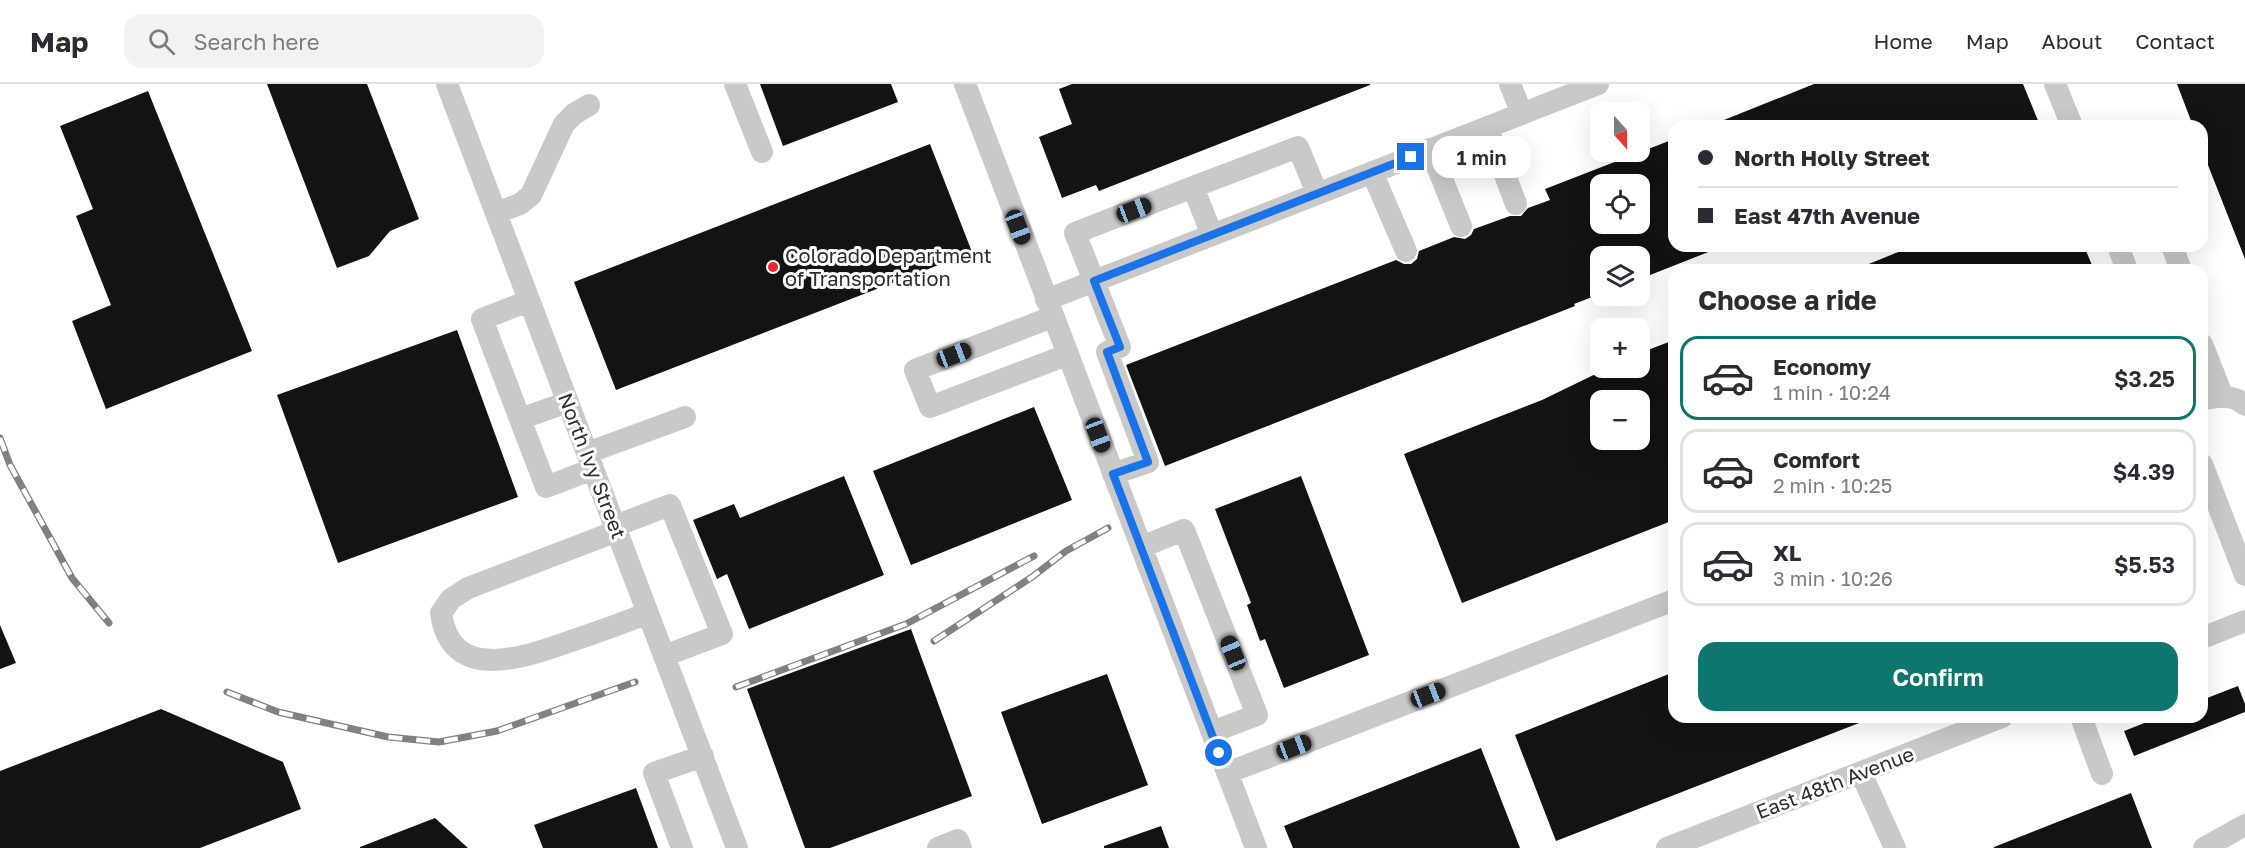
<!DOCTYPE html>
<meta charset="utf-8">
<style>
body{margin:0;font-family:"Golos Text",sans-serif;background:#f2f2f3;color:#2b2b33;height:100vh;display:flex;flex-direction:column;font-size:22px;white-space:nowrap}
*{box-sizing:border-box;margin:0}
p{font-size:20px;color:#7c7c81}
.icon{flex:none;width:33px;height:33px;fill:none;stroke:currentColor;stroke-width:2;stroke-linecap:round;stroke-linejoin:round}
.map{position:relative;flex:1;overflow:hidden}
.drawer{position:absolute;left:1668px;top:180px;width:540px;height:459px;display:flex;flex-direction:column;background:#fff;border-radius:18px;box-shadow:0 6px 24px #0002}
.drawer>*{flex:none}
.banner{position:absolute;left:1668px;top:36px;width:540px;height:132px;border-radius:18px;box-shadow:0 6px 24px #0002;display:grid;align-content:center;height:132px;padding:0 30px;background:#fff}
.needle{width:39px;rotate:159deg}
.controls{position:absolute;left:1590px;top:18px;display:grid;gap:12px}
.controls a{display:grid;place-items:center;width:60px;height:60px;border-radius:12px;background:#fff;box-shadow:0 6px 24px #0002;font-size:30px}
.end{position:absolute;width:27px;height:27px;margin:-14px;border:8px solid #1a73e8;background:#fff;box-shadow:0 0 0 3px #fff}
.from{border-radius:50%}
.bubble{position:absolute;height:42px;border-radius:18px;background:#fff;box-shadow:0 6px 24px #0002;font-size:20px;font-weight:600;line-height:42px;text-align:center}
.car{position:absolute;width:18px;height:36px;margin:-18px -9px;border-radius:8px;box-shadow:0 0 4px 2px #0007;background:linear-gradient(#222 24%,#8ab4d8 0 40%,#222 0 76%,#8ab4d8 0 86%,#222 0)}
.banner b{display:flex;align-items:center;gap:21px;height:57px;font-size:22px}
.banner b+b{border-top:2px solid #e1e1e2}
.banner i{width:15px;height:15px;background:#2b2b33}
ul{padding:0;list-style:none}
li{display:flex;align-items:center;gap:18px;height:84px;margin:0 12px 9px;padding:0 18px;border:3px solid #e1e1e2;border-radius:18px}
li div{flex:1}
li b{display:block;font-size:22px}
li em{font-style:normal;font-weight:600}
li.selected{border-color:#0f766e}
li>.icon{width:54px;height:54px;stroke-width:1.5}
h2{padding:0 30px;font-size:27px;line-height:72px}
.button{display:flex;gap:12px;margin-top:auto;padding:12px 30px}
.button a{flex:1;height:69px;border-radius:18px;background:#0f766e;color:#fff;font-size:24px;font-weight:600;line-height:69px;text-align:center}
header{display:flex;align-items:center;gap:36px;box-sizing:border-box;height:84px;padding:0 30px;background:#fff;border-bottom:2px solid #e1e1e2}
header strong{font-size:28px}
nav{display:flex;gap:33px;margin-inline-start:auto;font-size:21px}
.search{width:420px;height:54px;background:#f2f2f3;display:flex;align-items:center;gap:15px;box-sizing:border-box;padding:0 21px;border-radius:18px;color:#7c7c81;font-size:22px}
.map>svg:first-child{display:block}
.building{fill:#131313;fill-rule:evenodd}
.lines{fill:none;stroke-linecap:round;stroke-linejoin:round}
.minor{stroke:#c9c9c9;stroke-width:22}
.rail-casing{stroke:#818181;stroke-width:7}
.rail{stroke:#fff;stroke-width:4.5;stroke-dasharray:14;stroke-linecap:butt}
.route{stroke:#1a73e8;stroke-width:8}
.poi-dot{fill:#ec262b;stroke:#fff;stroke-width:2}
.labels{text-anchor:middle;stroke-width:6;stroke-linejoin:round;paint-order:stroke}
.poi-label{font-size:20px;fill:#2c2c2c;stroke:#fff;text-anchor:start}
.street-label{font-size:20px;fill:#2c2c2c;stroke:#fff}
</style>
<header>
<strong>Map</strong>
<div class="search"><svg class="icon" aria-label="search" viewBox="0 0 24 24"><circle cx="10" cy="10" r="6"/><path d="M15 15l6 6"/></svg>Search here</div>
<nav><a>Home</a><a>Map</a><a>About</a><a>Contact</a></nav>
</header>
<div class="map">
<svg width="2245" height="764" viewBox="0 0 2245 764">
<rect width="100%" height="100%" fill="#fff"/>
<path class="building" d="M 267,0 L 367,0 L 419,135 L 390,147 L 369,172 L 337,184 Z
M 760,0 L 891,0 L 898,18 L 783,62 Z
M 1072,0 L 1370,0 L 1370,1 L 1099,107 L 1096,101 L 1062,114 L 1039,53 L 1072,40 L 1059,5 Z
M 1814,0 L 2023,0 L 2039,39 L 2031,42 L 1709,42 Z
M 2177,0 L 2245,0 L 2245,175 L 2202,66 L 2202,42 L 2193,42 Z
M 148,7 L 252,267 L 106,325 L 72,237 L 111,221 L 76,132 L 93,125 L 60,42 Z
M 1674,55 L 1674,162 L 1721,163 L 1640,195 L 1640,172 L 1600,172 L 1600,210 L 1574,220 L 1575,222 L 1165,382 L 1126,281 L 1396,176 L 1404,180 L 1411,180 L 1417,175 L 1419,167 L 1454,153 L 1465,155 L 1471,151 L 1474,145 L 1510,132 L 1521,132 L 1528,124 L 1550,116 L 1545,105 ZM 1600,100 L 1640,100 L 1640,140 L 1600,140 Z
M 930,60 L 972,168 L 616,306 L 574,198 Z
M 1913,162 L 2084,162 L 2094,186 L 1854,186 Z
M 457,246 L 518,413 L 338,479 L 277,311 Z
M 1674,256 L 1674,436 L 1462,519 L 1404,370 L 1542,316 L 1608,284 L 1640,284 L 1640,269 ZM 1600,316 L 1640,316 L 1640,356 L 1600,356 Z
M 1034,323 L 1072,416 L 911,481 L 873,387 Z
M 844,392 L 884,491 L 749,545 L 727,490 L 717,495 L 693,436 L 734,420 L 740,434 Z
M 1301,392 L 1369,571 L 1284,604 L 1265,555 L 1260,557 L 1247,521 L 1251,519 L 1215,425 Z
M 0,541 L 16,579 L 0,585 Z
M 911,545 L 972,712 L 830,764 L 805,764 L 747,605 Z
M 1674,588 L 1674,633 L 1872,634 L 1556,757 L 1515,651 Z
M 1107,590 L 1148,701 L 1042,740 L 1001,628 Z
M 2238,602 L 2245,620 L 2245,628 L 2134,672 L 2124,647 L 2160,633 L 2202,633 L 2202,616 Z
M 161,625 L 283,678 L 301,725 L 200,764 L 0,764 L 0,687 Z
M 1481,664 L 1520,764 L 1293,764 L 1284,742 Z
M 636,704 L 658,764 L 543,764 L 534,741 Z
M 2131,709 L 2152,764 L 1994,764 L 1994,763 Z
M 435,734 L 468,764 L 360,764 L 360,763 Z
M 1161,742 L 1169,764 L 1104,764 L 1104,762 Z"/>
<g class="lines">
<path class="minor" d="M 447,0 L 737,764
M 735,0 L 762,68
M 965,0 L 1256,764
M 1510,0 L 1522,30
M 2055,0 L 2072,42
M 1487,43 L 1516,120
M 1430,65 L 1461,142
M 1372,88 L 1406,167
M 496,129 L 520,120 L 531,111 L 564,40 L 574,30 L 589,21
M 1212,151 L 1193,103 L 1298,63 L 1317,109
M 2118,162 L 2127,186
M 2172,162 L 2181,186
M 1046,216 L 1598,0
M 1052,233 L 915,286 L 930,323 L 1067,271
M 2202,260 L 2223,313
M 2202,316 C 2217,312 2233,310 2245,321
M 568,318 L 520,335 L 546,403 L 593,385
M 520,335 L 482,235 L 529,217
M 587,369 L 685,333
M 2202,380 L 2245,491
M 1113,390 L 1148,378 L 1107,268 L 1120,263 L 1075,149 L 1193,103
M 615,442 L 670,421 L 722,550 L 664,572
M 617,447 L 468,504 L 451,515 L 441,529 C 451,602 528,572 574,556 C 598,548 623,539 648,529
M 1141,463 L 1184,446 L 1257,631 L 1212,648
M 2202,554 L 2245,537
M 2081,633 L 2102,690
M 1227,689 L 1674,516
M 1861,689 L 1895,764
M 682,764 L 654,689 L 703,672
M 938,764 L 958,756 L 961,764
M 1667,764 L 2002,633
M 2204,764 L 2245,741"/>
<defs>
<path id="rail" d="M 0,354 L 10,381 L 72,494 L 109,539
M 934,557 L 1032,493 L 1066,467 L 1108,444
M 736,603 L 906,540 L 1034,472
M 227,608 L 278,628 L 388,653 L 439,658 L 497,647 L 635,598"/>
</defs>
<use href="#rail" class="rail-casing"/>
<use href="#rail" class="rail"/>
</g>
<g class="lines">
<path class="route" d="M 1219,669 L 1113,390 L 1148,378 L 1107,268 L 1120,263 L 1094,197 L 1411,73"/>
</g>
<circle class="poi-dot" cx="773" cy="183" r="6"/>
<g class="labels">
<g class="poi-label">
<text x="785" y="179">Colorado Department<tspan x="785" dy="23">of Transportation</tspan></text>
</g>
<g class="street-label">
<text transform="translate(592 382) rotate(69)" y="7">North Ivy Street</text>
<text transform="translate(1835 699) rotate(-21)" y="7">East 48th Avenue</text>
</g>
</g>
</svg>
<div class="controls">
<a><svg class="needle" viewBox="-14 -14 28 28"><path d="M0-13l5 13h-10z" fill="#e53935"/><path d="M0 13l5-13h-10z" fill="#7c7c81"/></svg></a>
<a><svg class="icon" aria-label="locate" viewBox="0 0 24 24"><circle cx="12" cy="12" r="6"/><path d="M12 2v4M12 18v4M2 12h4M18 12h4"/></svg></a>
<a><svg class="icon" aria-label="layers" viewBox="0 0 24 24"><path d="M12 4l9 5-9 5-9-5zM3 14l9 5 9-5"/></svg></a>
<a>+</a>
<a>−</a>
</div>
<i class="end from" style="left:1219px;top:669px"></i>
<i class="end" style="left:1411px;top:73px"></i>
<div class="bubble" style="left:1432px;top:52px;width:99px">1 min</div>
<i class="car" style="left:1134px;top:126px;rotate:69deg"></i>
<i class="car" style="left:1018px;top:143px;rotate:159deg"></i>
<i class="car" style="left:954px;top:271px;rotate:69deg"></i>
<i class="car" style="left:1098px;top:351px;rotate:159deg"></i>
<i class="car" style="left:1233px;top:569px;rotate:338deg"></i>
<i class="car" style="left:1428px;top:611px;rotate:69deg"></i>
<i class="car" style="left:1294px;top:663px;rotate:69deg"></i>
<div class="banner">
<b><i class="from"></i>North Holly Street</b>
<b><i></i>East 47th Avenue</b>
</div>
<section class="drawer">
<h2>Choose a ride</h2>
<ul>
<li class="selected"><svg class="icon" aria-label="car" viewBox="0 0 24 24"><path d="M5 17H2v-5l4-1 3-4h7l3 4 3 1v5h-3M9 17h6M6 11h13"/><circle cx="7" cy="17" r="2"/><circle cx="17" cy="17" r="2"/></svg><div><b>Economy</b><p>1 min · 10:24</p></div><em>$3.25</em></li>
<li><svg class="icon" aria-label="car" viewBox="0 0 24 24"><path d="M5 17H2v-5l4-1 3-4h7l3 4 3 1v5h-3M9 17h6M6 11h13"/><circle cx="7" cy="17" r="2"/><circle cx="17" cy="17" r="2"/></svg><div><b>Comfort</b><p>2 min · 10:25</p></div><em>$4.39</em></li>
<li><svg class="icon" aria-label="car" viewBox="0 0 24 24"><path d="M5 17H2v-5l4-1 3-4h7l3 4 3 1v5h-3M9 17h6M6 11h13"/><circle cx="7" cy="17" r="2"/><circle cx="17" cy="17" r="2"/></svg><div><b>XL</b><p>3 min · 10:26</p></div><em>$5.53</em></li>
</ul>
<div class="button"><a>Confirm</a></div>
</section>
</div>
